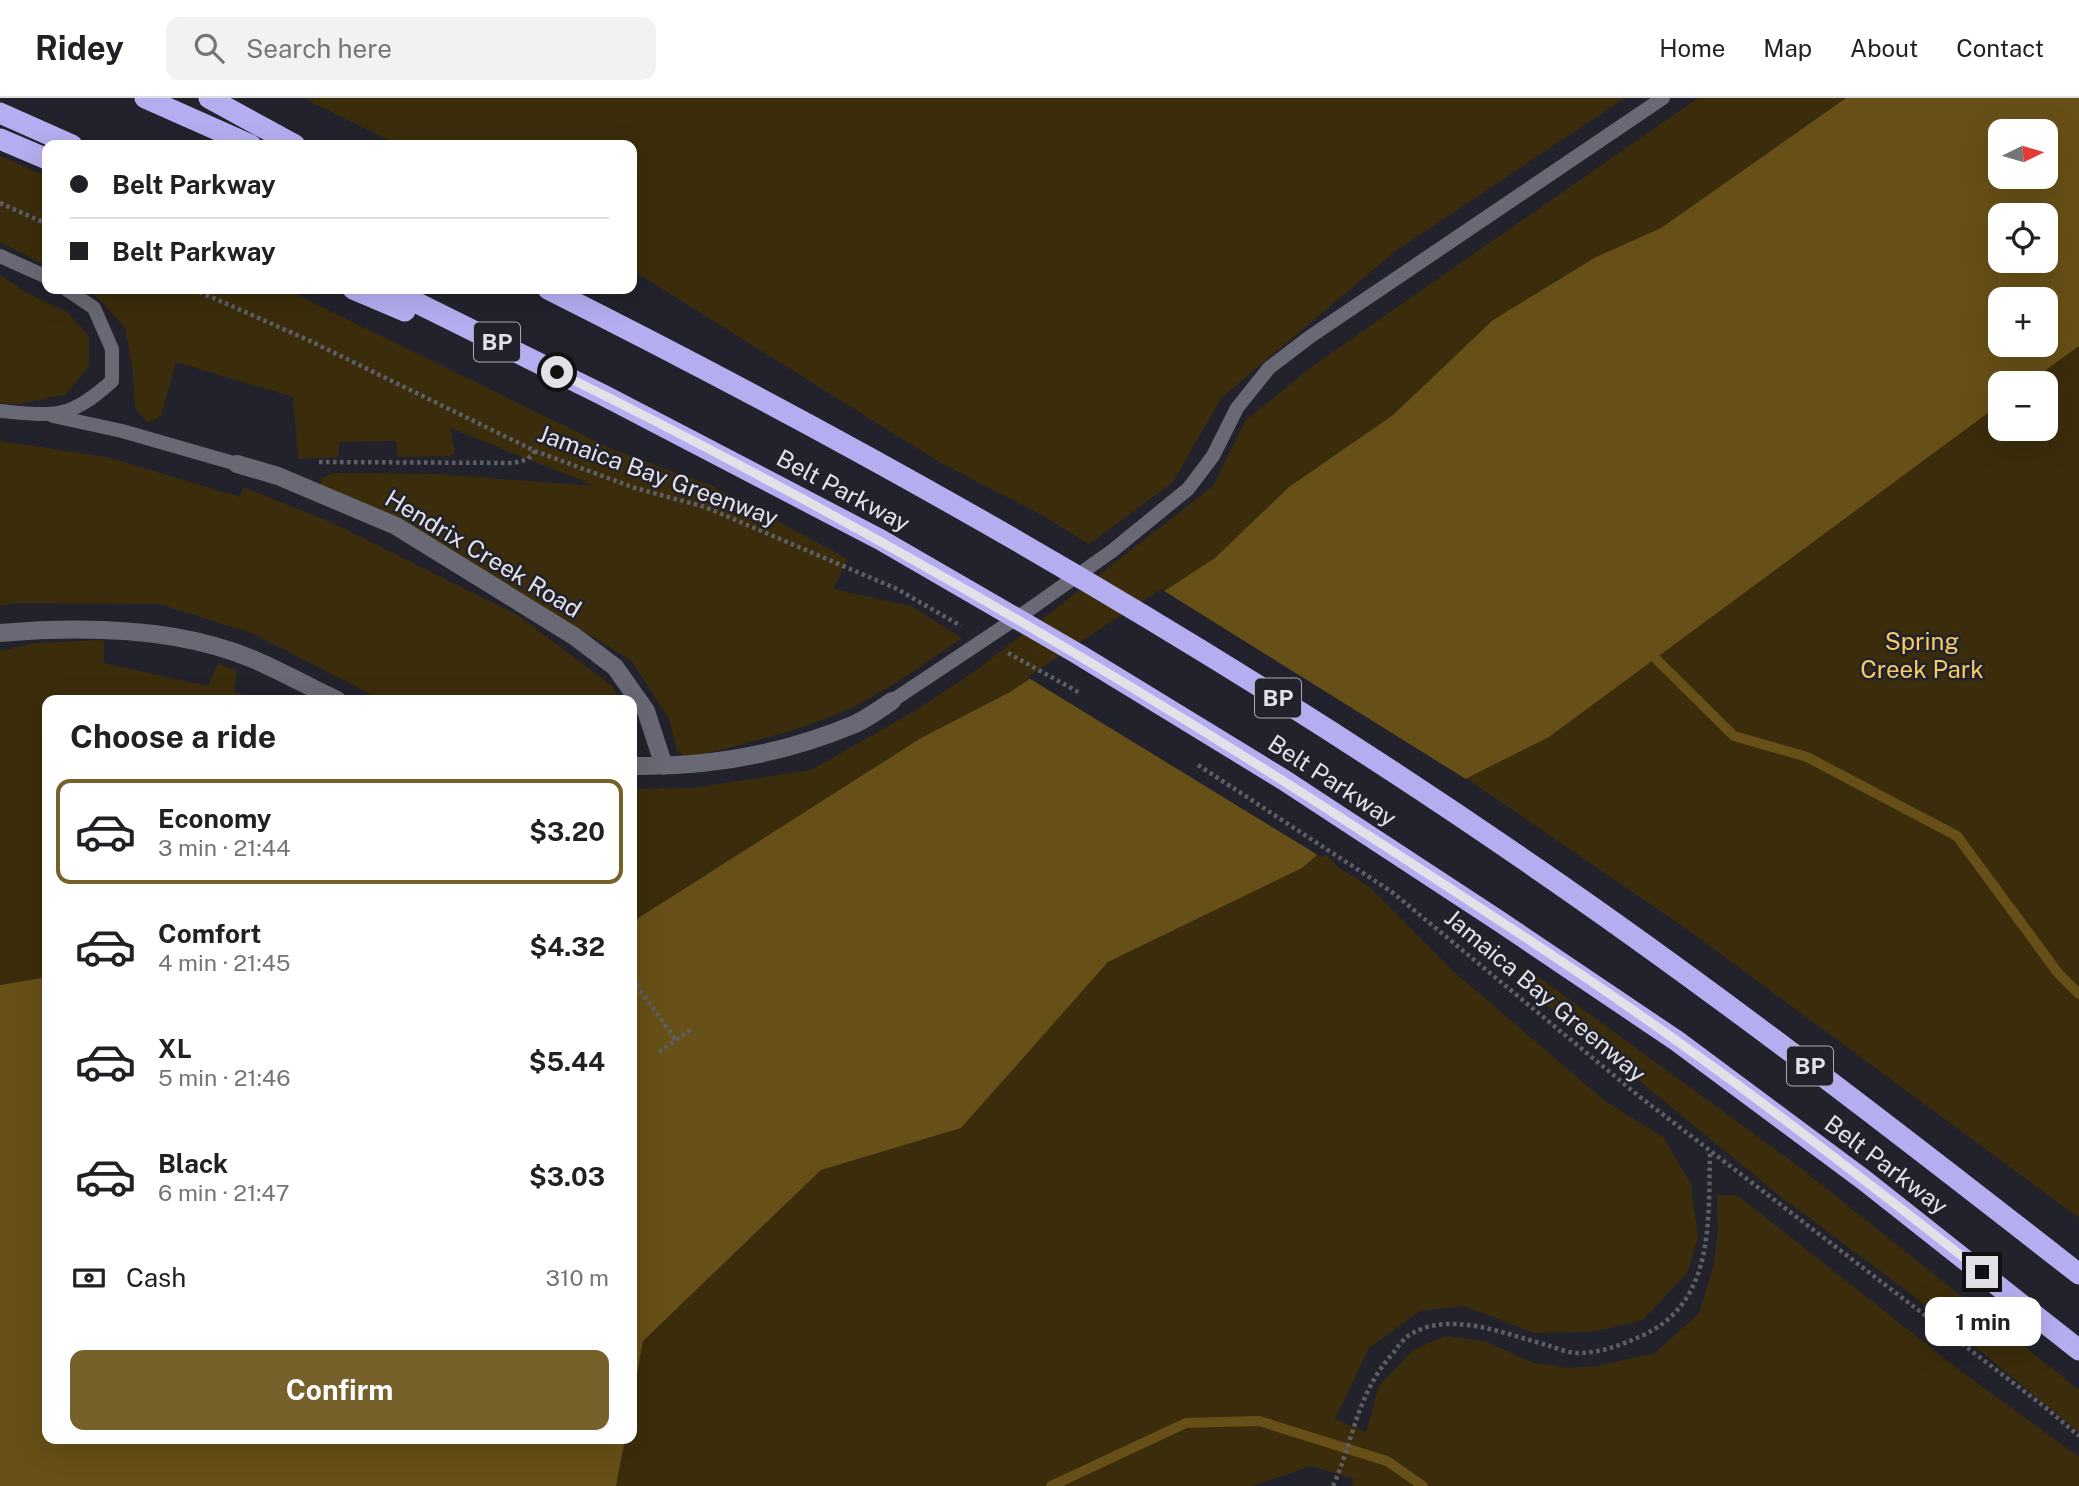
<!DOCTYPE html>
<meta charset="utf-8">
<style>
body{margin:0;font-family:"Public Sans",sans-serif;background:#f2f2f2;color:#202124;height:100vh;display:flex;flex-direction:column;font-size:26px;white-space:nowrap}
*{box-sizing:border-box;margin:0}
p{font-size:23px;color:#757577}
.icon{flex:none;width:38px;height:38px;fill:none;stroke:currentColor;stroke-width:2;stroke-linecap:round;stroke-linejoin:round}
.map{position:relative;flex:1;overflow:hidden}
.details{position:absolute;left:42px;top:597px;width:595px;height:749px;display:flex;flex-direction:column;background:#fff;border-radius:14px;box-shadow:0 7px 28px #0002}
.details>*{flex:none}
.guide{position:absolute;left:42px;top:42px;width:595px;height:154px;border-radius:14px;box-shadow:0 7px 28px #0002;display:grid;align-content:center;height:154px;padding:0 28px;background:#fff}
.needle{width:46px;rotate:85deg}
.buttons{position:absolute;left:1988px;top:21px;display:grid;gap:14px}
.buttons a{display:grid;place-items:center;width:70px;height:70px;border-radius:14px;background:#fff;box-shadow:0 7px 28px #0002;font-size:35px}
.end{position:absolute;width:32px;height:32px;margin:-16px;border:9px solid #e2e1e8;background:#111;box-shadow:0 0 0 4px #111}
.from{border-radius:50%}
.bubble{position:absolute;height:49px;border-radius:14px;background:#fff;box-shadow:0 7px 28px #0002;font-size:23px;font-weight:700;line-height:49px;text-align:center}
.guide b{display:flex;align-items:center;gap:24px;height:66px;font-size:26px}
.guide b+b{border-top:2px solid #e0e0e0}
.guide i{width:18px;height:18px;background:#202124}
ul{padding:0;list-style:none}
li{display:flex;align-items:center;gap:21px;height:105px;margin:0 14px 10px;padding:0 14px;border:4px solid transparent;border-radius:14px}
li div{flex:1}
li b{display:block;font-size:26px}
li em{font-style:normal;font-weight:700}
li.current{border-color:#76612b}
li>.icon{width:63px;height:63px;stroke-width:1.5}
h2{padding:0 28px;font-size:32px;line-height:84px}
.pay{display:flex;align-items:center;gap:18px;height:77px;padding:0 28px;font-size:26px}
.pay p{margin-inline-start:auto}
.action{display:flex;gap:14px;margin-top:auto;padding:14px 28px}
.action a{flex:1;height:80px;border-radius:14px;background:#76612b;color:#fff;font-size:28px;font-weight:700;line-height:80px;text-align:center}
header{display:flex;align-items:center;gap:42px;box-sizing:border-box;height:98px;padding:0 35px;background:#fff;border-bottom:2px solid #e0e0e0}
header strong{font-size:33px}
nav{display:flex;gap:38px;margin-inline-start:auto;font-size:24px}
.search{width:490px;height:63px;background:#f2f2f2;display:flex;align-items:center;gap:18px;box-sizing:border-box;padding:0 24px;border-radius:14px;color:#757577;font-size:26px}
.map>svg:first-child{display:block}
.green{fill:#3b2d0b}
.water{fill:#675017;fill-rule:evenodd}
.pier{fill:#22222c}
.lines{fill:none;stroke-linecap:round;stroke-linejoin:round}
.stream{stroke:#675017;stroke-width:10}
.path{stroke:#5e5e67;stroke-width:4.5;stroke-dasharray:3.5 3.5;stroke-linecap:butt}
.lane{stroke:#696975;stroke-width:14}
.street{stroke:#696975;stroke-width:18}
.highway{stroke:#b4aef1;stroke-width:21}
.route{stroke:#e2e1e8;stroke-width:9}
.labels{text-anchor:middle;stroke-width:5;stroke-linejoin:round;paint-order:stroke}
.shield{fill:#22222c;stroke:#a8a8b0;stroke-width:2}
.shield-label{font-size:23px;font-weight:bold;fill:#e2e1e8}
.street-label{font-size:24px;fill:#e2e1e8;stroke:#22222c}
.park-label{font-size:24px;fill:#f6cb66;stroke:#22222c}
</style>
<header>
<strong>Ridey</strong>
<div class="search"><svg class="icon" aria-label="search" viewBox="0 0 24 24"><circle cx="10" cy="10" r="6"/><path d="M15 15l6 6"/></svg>Search here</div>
<nav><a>Home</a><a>Map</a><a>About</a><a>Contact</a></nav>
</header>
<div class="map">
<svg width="2079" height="1388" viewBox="0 0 2079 1388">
<rect width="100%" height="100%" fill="#22222c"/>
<path class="green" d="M 303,0 L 1625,0 L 1397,152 L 1222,299 L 1172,385 L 1089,446 L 1038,415 L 941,365 L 632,172 L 632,47 L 399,47 Z
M 1698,0 L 1846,0 L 1661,130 L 1596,159 L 1493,222 L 1393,317 L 1289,389 L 1216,460 L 1010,594 L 921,640 L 632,824 L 632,691 L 693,690 L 811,672 L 913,614 L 978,571 L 1213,388 L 1245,323 L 1314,267 Z
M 0,58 L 47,78 L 47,168 L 0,144 Z
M 0,177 L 29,196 L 67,214 L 89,238 L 89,268 L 66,296 L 18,306 L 0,305 Z
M 89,191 L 285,191 L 614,352 L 710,387 L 848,461 L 833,491 L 911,508 L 962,540 C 926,564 889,592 849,611 C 797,634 741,647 686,660 L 677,652 L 669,621 L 631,562 L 493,478 L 321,392 L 321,380 L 333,375 L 435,376 L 595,388 L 450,330 L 455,355 L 450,358 L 398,359 L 396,343 L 340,344 L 338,359 L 298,361 L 293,299 L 176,264 L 161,318 L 151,324 L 146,323 L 135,310 L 133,274 L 125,229 Z
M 2079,247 L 2079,1120 L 1688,832 L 1466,680 L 1549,639 L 2000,305 L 2000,331 L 2046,331 L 2046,285 L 2028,285 Z
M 0,343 L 107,359 L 240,399 L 243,389 L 335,426 L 519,518 L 612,588 L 620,602 L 382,602 L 254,536 L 159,506 L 14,505 L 0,508 Z
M 104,542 L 104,565 L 208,588 L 218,565 L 237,573 L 234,593 L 254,602 L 47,602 L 47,879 L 0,887 L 0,553 L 35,545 Z
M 1322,753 L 1339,770 L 1371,790 L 1452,872 L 1605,1003 L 1663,1039 L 1691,1086 L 1698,1140 L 1687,1175 L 1643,1222 L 1592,1234 L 1534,1235 L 1464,1208 L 1420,1213 L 1369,1250 L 1335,1321 L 1366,1334 L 1379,1288 L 1412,1253 L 1445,1238 L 1484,1243 L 1534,1265 L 1568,1270 L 1597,1268 L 1655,1255 L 1699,1215 L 1713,1170 L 1718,1133 L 1717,1097 L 1737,1097 L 1962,1274 L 2079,1359 L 2079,1388 L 1352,1388 L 1354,1381 L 1311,1368 L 1252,1388 L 616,1388 L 625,1341 L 632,1340 L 632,1303 L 643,1243 L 821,1072 L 961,1030 L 1108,864 L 1302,770 Z
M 1525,869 L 1802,1071 L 2079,1292 L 2079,1334 L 1906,1192 L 1780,1098 L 1516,882 Z"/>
<path class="water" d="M 1846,0 L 2079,0 L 2079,248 L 2028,285 L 2000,285 L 2000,306 L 1549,639 L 1322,753 L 1302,770 L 1108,864 L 961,1030 L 821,1072 L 643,1243 L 632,1303 L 632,824 L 921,640 L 1010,594 L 1215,460 L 1289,389 L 1393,317 L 1493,222 L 1596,159 L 1661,130 ZM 2000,33 L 2046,33 L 2046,79 L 2000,79 ZM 2000,117 L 2046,117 L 2046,163 L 2000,163 ZM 2000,201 L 2046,201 L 2046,247 L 2000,247 Z
M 47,879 L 47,1340 L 625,1341 L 616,1388 L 0,1388 L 0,887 Z"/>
<path class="pier" d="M 1161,491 L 1469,683 L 1365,740 L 1321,759 L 1027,579 Z"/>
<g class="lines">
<path class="stream" d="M 1655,560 L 1734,638 L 1807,659 L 1957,738 L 2058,875 L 2079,896
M 1051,1388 L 1186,1325 L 1259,1323 L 1387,1363 L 1423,1388"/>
<path class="path" d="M 0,105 L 47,126
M 193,191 L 306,241 L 535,353 L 635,390 L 705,409 L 897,491 L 961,528
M 319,364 L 514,365 L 528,361 L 535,353
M 1008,555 L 1080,595
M 1198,667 L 1392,794 L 1640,999 L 2046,1310 L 2079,1338
M 632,881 L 676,942
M 659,954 L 692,931
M 1333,1388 C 1355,1339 1356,1296 1394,1254 C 1398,1248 1403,1242 1408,1238 C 1448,1211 1504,1236 1547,1247 C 1556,1250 1568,1255 1577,1255 C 1600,1255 1619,1248 1639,1239 C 1716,1206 1708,1123 1710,1053"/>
<path class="lane" d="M 0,158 L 47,179
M 0,313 C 55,318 69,322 112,283 L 112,251 L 94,210 L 66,191
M 53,318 L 122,333 L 237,366
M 892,603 L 1030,511 L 1112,453 L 1188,391 L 1213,358 L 1237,310 L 1269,270 L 1311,238 L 1663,0"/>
<path class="street" d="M 237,366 L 278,378 L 396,428 L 574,538 L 615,569 L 646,613 L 664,668
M 0,535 C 81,528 179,529 255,562 C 283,574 309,589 337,602
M 632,668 C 709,669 784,656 855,626 C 868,620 880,611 892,603"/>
<path class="highway" d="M 145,0 L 251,47
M 209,0 L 295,47
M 0,15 L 72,47
M 0,41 L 47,61
M 353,191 L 405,213
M 389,191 L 605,298 L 881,442 L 1078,556 L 1284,682 L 1499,823 L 1677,943 L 1864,1082 L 2079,1252
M 548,191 C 889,362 1221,552 1536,770 C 1722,898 1901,1037 2079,1176"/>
</g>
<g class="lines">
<path class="route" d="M 557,274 C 844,415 1120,576 1388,750 C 1485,813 1583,876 1677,943 C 1781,1017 1882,1095 1982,1174"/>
</g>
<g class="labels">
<g class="shield">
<rect x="474" y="224.5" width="46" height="39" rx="5"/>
<rect x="1255" y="580.5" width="46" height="39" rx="5"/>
<rect x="1787" y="948.5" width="46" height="39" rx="5"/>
</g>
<g class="shield-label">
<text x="497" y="252">BP</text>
<text x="1278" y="608">BP</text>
<text x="1810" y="976">BP</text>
</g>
<g class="street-label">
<text transform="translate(658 378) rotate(20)" y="8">Jamaica Bay Greenway</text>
<text transform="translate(843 393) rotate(28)" y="8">Belt Parkway</text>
<text transform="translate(483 456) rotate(31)" y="8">Hendrix Creek Road</text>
<text transform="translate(1332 683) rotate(33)" y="8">Belt Parkway</text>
<text transform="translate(1545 898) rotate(40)" y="8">Jamaica Bay Greenway</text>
<text transform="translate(1886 1067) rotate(37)" y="8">Belt Parkway</text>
</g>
<g class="park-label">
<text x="1922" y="552">Spring<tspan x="1922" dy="28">Creek Park</tspan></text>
</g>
</g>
</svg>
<div class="buttons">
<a><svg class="needle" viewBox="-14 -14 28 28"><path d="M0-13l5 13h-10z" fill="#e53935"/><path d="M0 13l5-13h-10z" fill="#757577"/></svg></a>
<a><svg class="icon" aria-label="locate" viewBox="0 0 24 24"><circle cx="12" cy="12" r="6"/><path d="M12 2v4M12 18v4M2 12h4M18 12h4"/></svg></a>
<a>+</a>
<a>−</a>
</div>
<i class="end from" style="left:557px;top:274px"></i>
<i class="end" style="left:1982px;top:1174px"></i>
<div class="bubble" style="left:1925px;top:1199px;width:116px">1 min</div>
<div class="guide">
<b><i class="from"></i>Belt Parkway</b>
<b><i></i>Belt Parkway</b>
</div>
<section class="details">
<h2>Choose a ride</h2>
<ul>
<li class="current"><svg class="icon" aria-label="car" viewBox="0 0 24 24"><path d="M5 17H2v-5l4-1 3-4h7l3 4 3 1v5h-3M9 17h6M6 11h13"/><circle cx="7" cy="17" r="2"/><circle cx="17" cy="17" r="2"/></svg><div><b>Economy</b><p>3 min · 21:44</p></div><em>$3.20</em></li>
<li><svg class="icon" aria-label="car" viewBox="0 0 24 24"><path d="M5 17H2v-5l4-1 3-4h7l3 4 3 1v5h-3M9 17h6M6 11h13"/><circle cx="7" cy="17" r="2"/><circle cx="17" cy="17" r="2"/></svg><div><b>Comfort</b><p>4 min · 21:45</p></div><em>$4.32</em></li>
<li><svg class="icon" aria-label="car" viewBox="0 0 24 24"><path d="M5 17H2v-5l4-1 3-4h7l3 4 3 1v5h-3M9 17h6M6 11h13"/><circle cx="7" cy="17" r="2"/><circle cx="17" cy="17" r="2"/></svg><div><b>XL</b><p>5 min · 21:46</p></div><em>$5.44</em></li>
<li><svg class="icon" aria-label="car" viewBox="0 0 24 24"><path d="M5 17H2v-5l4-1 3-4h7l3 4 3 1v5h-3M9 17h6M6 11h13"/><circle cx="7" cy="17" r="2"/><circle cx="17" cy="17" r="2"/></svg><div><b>Black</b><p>6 min · 21:47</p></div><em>$3.03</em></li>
</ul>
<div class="pay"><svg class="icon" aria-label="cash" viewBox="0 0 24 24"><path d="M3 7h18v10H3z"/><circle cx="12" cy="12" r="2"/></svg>Cash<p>310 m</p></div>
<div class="action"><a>Confirm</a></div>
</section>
</div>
